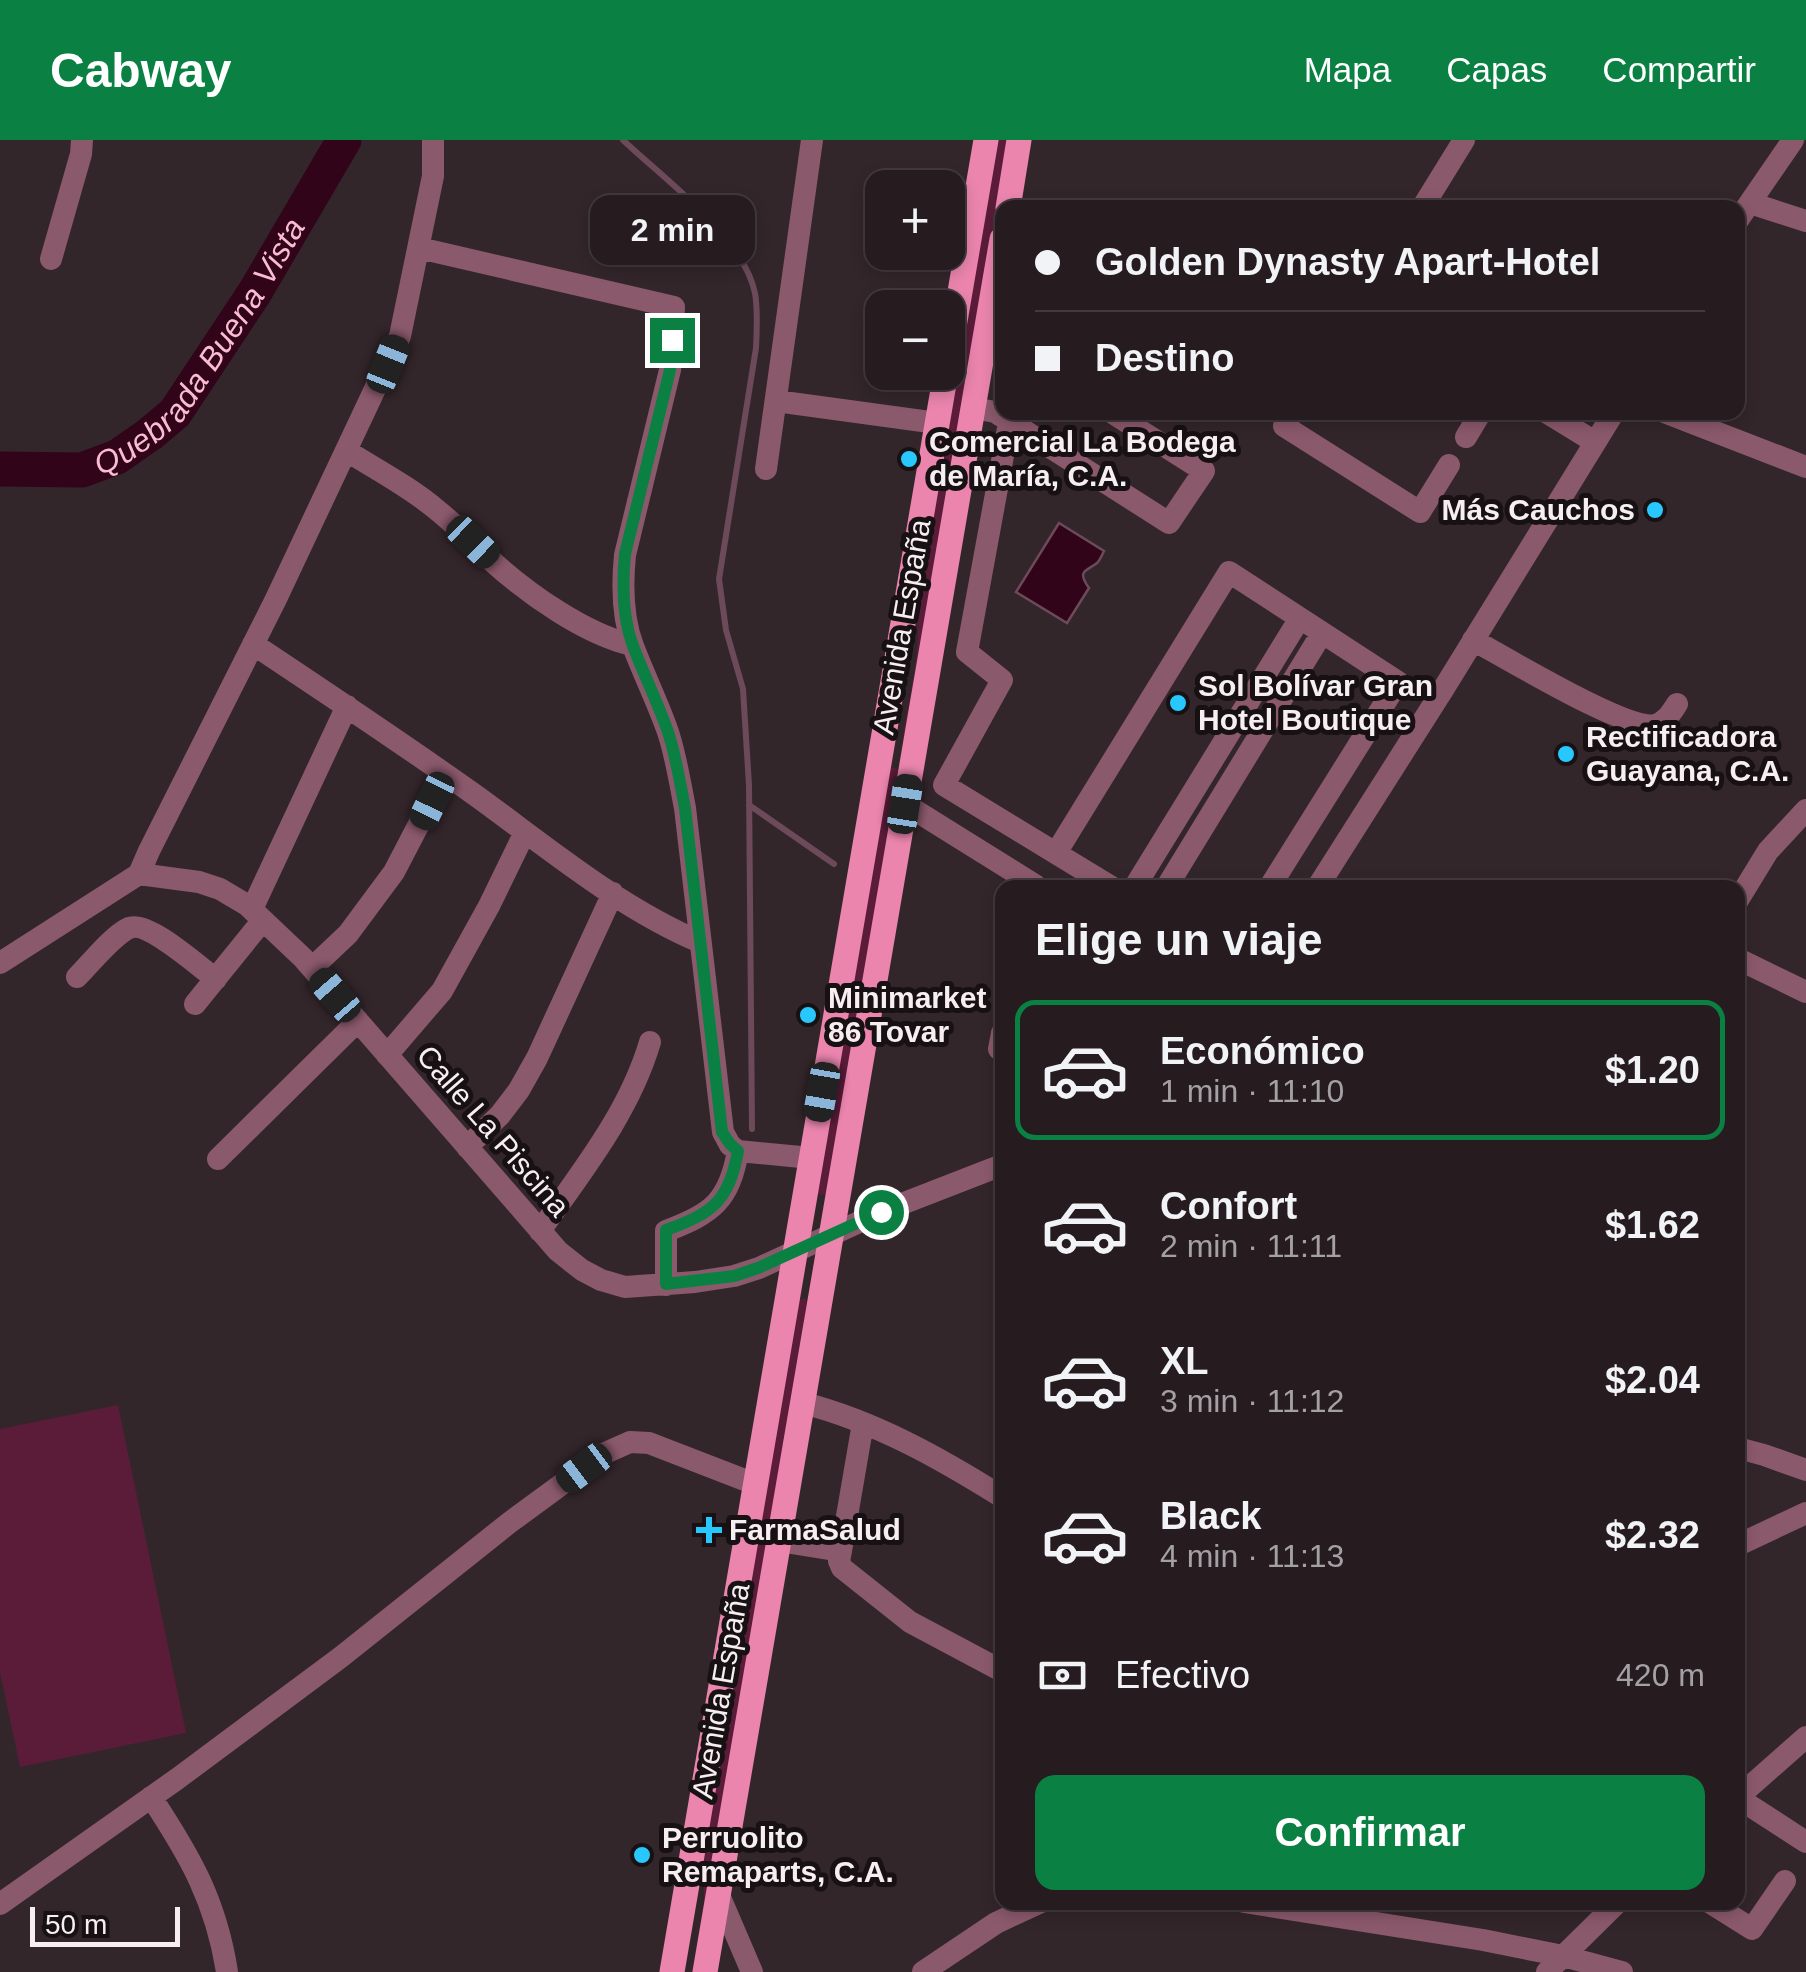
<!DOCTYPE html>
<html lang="es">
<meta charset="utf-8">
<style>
body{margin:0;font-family:Helvetica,sans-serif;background:#32292d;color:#f1f3f6;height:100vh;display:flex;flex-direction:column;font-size:38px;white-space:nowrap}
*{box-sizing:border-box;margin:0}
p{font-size:32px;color:#a4a1a5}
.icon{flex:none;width:55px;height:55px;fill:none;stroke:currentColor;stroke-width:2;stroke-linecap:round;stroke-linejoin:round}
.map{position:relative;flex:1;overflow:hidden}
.side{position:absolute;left:995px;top:740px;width:750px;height:1030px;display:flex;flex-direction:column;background:#261c20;border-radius:20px;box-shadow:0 5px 15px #0003,0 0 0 2px #423a3e}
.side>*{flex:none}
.top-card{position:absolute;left:995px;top:60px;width:750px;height:220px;border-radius:20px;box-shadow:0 5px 15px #0003,0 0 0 2px #423a3e;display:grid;align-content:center;height:220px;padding:0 40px;background:#261c20}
.tools{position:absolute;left:865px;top:30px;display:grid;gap:20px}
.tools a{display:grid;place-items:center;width:100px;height:100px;border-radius:20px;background:#261c20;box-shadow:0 5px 15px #0003,0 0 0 2px #423a3e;font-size:50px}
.scale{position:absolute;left:30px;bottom:25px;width:150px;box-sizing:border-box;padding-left:10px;border:5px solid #f7eef1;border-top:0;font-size:28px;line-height:35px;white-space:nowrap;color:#f7eef1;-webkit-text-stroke:8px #171113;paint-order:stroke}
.end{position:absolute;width:45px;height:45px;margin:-22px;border:12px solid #0b8043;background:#fff;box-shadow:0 0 0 5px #fff}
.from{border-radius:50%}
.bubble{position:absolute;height:70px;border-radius:20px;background:#261c20;box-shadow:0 5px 15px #0003,0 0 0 2px #423a3e;font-size:32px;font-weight:600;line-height:70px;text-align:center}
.car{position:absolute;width:30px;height:60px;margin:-30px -15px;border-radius:12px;box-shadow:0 0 8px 2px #0007;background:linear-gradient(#222 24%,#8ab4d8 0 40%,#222 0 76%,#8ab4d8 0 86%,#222 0)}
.top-card b{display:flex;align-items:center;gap:35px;height:95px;font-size:38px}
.top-card b+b{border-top:2px solid #423a3e}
.top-card i{width:25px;height:25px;background:#f1f3f6}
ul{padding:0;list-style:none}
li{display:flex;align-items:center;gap:30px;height:140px;margin:0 20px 15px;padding:0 20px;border:5px solid transparent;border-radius:20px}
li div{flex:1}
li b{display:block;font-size:38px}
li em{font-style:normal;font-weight:600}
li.current{border-color:#0b8043}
li>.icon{width:90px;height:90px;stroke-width:1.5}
h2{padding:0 40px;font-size:45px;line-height:120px}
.pay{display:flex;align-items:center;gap:25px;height:110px;padding:0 40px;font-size:38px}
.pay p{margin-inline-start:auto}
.action{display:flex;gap:20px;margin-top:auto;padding:20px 40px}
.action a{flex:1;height:115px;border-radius:20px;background:#0b8043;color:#fff;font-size:40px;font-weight:600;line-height:115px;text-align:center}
header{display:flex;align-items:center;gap:60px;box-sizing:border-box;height:140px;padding:0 50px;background:#0b8043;color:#fff}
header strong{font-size:48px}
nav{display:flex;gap:55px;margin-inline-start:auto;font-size:35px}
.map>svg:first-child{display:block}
.green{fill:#5a1c39}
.water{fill:#31041a;stroke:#6c4a5a;stroke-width:2.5}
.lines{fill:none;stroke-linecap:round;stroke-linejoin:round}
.stream{stroke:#6c4a5a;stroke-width:6}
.river{stroke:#31041a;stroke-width:35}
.minor{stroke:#8b596c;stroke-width:22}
.major{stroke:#eb85ae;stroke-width:25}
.route{stroke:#0b8043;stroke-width:12}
.poi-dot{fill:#28c8ff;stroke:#171113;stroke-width:4}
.labels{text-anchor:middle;stroke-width:10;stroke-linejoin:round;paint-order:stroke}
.poi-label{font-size:30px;font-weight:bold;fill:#f7eef1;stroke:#171113;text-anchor:start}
.street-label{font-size:30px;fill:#f7eef1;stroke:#171113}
.water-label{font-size:32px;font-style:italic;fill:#f9bcd2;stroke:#171113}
</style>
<header>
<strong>Cabway</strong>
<nav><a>Mapa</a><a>Capas</a><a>Compartir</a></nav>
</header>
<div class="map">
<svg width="1806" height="1832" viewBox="0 0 1806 1832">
<rect width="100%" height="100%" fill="#33262b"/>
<path class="green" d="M 997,0 L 1009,0 L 905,598 L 903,599 C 908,555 923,513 916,469 Z
M 893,627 L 899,630 L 827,1054 L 820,1055 L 817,1053 L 889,628 Z
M 804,1158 L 807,1161 L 695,1832 L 692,1832 L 704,1763 L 704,1717 L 798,1161 Z
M 118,1265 L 186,1593 L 20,1627 L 0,1532 L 0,1289 Z"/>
<path class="water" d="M 1059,383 L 1104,411 C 1102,415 1100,420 1097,423 C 1087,431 1076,430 1089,448 L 1067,483 L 1016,452 Z"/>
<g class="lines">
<path class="stream" d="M 623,0 C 664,39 743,96 755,153 C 758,171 757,189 756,208 L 719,439 L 726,490 L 743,549 L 749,645 L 752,989
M 749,665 L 834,724"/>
<path class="river" id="s1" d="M 0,329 L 82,330 L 117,317 L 150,294 L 175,273 L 255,152 L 344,0"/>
<path class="minor" d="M 1750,63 L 1806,81
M 1422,68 L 1464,0
M 1738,80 L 1793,0
M 419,108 L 674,167 L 670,230 L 625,415 C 622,445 622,477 633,506 C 644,535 658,563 668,592 C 676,616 680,643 685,668 L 723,992 L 730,1005 L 738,1011
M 51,119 L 81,14 L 82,0
M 776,261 L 937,283
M 973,268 L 995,272 L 1169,383 L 1204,331 L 1111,272
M 1011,272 L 967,512 L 1002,540 L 944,645 L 1113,748
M 1293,272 L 1284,286 L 1420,372 L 1449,325
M 1546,272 L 1595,302
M 1664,272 L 1806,327
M 1466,297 L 1481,272
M 347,311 C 377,330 410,347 437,370 C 457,386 475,405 494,423 C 530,455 585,494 632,505
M 766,329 L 812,0
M 1473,500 C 1505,517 1626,591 1655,585 C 1666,582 1671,573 1677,564
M 253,504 C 328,554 402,603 475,655 C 547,707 618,767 700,802
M 905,664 L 1035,745 L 1035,748
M 1056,713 L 1229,432 L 1398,542 L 1269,748
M 139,734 L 149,711 L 275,461 L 400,196 L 433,36 L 433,0
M 1134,748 L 1300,478
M 1166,748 L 1322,493
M 1317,748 L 1444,548 L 1614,272
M 1738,760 L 1768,711 L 1806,670
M 252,769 L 347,566
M 1738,819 L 1806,852
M 0,823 L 139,734 L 199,742 L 220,749 L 247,765 L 303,818 L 558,1111 L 582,1130 L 601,1140 L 625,1147 L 695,1142 L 734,1136 L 759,1128 L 881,1072 L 1002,1025
M 312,828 L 348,794 L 394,732 L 445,634
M 77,837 C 91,823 112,796 129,788 C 148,780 199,827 216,839
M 195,864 L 263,780
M 999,909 L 1002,893
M 387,915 L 442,851 L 489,766 L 525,692
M 467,1007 L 500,975 L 519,950 L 537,918 L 613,753
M 218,1019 L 358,881
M 540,1091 C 582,1031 629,973 650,902
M 666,1145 L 666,1091 C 713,1073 729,1061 738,1011 L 811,1018
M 803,1263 C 874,1281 940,1318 1002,1357
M 863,1283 L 841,1411 L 839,1421 L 842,1428 L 910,1482 L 1002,1531
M 1738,1308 L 1764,1315 L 1806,1330
M 779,1401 L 841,1411
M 1738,1405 L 1806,1373
M 151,1657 C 190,1716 216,1761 227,1832
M 1738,1657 L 1806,1597
M 1738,1658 L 1806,1702
M 719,1755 L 752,1832
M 1244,1762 L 1483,1800 L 1563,1816 L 1622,1832
M 1709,1762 L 1752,1789 L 1785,1741
M 0,1764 L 177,1639 L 341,1517 L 509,1383 L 603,1314 L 630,1302 L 649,1303 L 755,1344
M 923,1832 L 996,1783 L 1041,1762
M 1547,1832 L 1618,1762"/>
<path class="major" d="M 1008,68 L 1019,0
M 948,222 L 986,0
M 672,1832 L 946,232
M 705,1832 L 1002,99"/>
</g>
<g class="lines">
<path class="route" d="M 672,200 L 670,230 L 625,414 C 622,445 622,477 633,506 C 644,535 658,563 668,592 C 676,616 680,643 685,668 L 722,992 L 730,1004 L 738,1011 C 729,1061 713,1073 666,1090 L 666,1144 L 734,1136 L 758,1128 L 881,1072"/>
</g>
<g class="poi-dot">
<circle cx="909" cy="319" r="10"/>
<circle cx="1655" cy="370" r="10"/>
<circle cx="1178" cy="563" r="10"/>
<circle cx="1566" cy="614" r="10"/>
<circle cx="808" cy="875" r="10"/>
<path d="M704 1375h10v10h10v10h-10v10h-10v-10h-10v-10h10z"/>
<circle cx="642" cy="1715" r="10"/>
</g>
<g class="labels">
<g class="poi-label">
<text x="929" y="312">Comercial La Bodega<tspan x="929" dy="34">de María, C.A.</tspan></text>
<text x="1635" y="380" text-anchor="end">Más Cauchos</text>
<text x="1198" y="556">Sol Bolívar Gran<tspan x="1198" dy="34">Hotel Boutique</tspan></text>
<text x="1586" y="607">Rectificadora<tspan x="1586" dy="34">Guayana, C.A.</tspan></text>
<text x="828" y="868">Minimarket<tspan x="828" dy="34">86 Tovar</tspan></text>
<text x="729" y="1400">FarmaSalud</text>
<text x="662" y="1708">Perruolito<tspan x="662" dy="34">Remaparts, C.A.</tspan></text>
</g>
<g class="street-label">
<text transform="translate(902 487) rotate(-80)" y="10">Avenida España</text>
<text transform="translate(493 991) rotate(49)" y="10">Calle La Piscina</text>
<text transform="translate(721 1551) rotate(-80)" y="10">Avenida España</text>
</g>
<g class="water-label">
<text dy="11" stroke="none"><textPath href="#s1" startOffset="258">Quebrada Buena Vista</textPath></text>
</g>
</g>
</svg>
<div class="tools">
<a>+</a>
<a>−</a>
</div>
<div class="scale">50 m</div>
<i class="end from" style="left:881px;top:1072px"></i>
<i class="end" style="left:672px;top:200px"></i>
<div class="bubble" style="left:590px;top:55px;width:165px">2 min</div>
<i class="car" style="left:388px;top:224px;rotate:22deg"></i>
<i class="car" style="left:473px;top:402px;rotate:134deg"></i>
<i class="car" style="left:432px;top:661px;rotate:206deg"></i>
<i class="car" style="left:905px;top:664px;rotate:9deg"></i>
<i class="car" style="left:335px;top:855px;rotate:319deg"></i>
<i class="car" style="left:822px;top:952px;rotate:190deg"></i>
<i class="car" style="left:584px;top:1328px;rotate:233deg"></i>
<div class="top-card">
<b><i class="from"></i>Golden Dynasty Apart-Hotel</b>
<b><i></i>Destino</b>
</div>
<section class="side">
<h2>Elige un viaje</h2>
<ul>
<li class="current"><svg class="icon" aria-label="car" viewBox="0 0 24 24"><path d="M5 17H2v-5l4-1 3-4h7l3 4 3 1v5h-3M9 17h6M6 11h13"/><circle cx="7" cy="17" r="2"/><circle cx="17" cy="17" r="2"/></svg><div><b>Económico</b><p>1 min · 11:10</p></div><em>$1.20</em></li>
<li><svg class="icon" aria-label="car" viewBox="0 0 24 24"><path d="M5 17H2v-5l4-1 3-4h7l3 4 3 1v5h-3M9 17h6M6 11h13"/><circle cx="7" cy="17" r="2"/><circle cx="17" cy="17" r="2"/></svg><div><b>Confort</b><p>2 min · 11:11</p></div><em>$1.62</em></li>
<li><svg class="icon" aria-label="car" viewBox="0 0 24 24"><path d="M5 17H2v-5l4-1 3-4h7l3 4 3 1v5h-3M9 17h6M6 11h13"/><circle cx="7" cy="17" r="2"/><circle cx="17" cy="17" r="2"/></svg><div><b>XL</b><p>3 min · 11:12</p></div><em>$2.04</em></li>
<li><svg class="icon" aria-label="car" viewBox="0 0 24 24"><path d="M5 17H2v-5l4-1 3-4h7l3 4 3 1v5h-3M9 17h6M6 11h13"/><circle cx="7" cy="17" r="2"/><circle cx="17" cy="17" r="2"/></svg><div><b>Black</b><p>4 min · 11:13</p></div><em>$2.32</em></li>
</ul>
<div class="pay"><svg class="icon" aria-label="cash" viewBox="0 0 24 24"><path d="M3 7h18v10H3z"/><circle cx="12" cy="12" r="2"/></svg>Efectivo<p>420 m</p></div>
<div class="action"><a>Confirmar</a></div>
</section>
</div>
